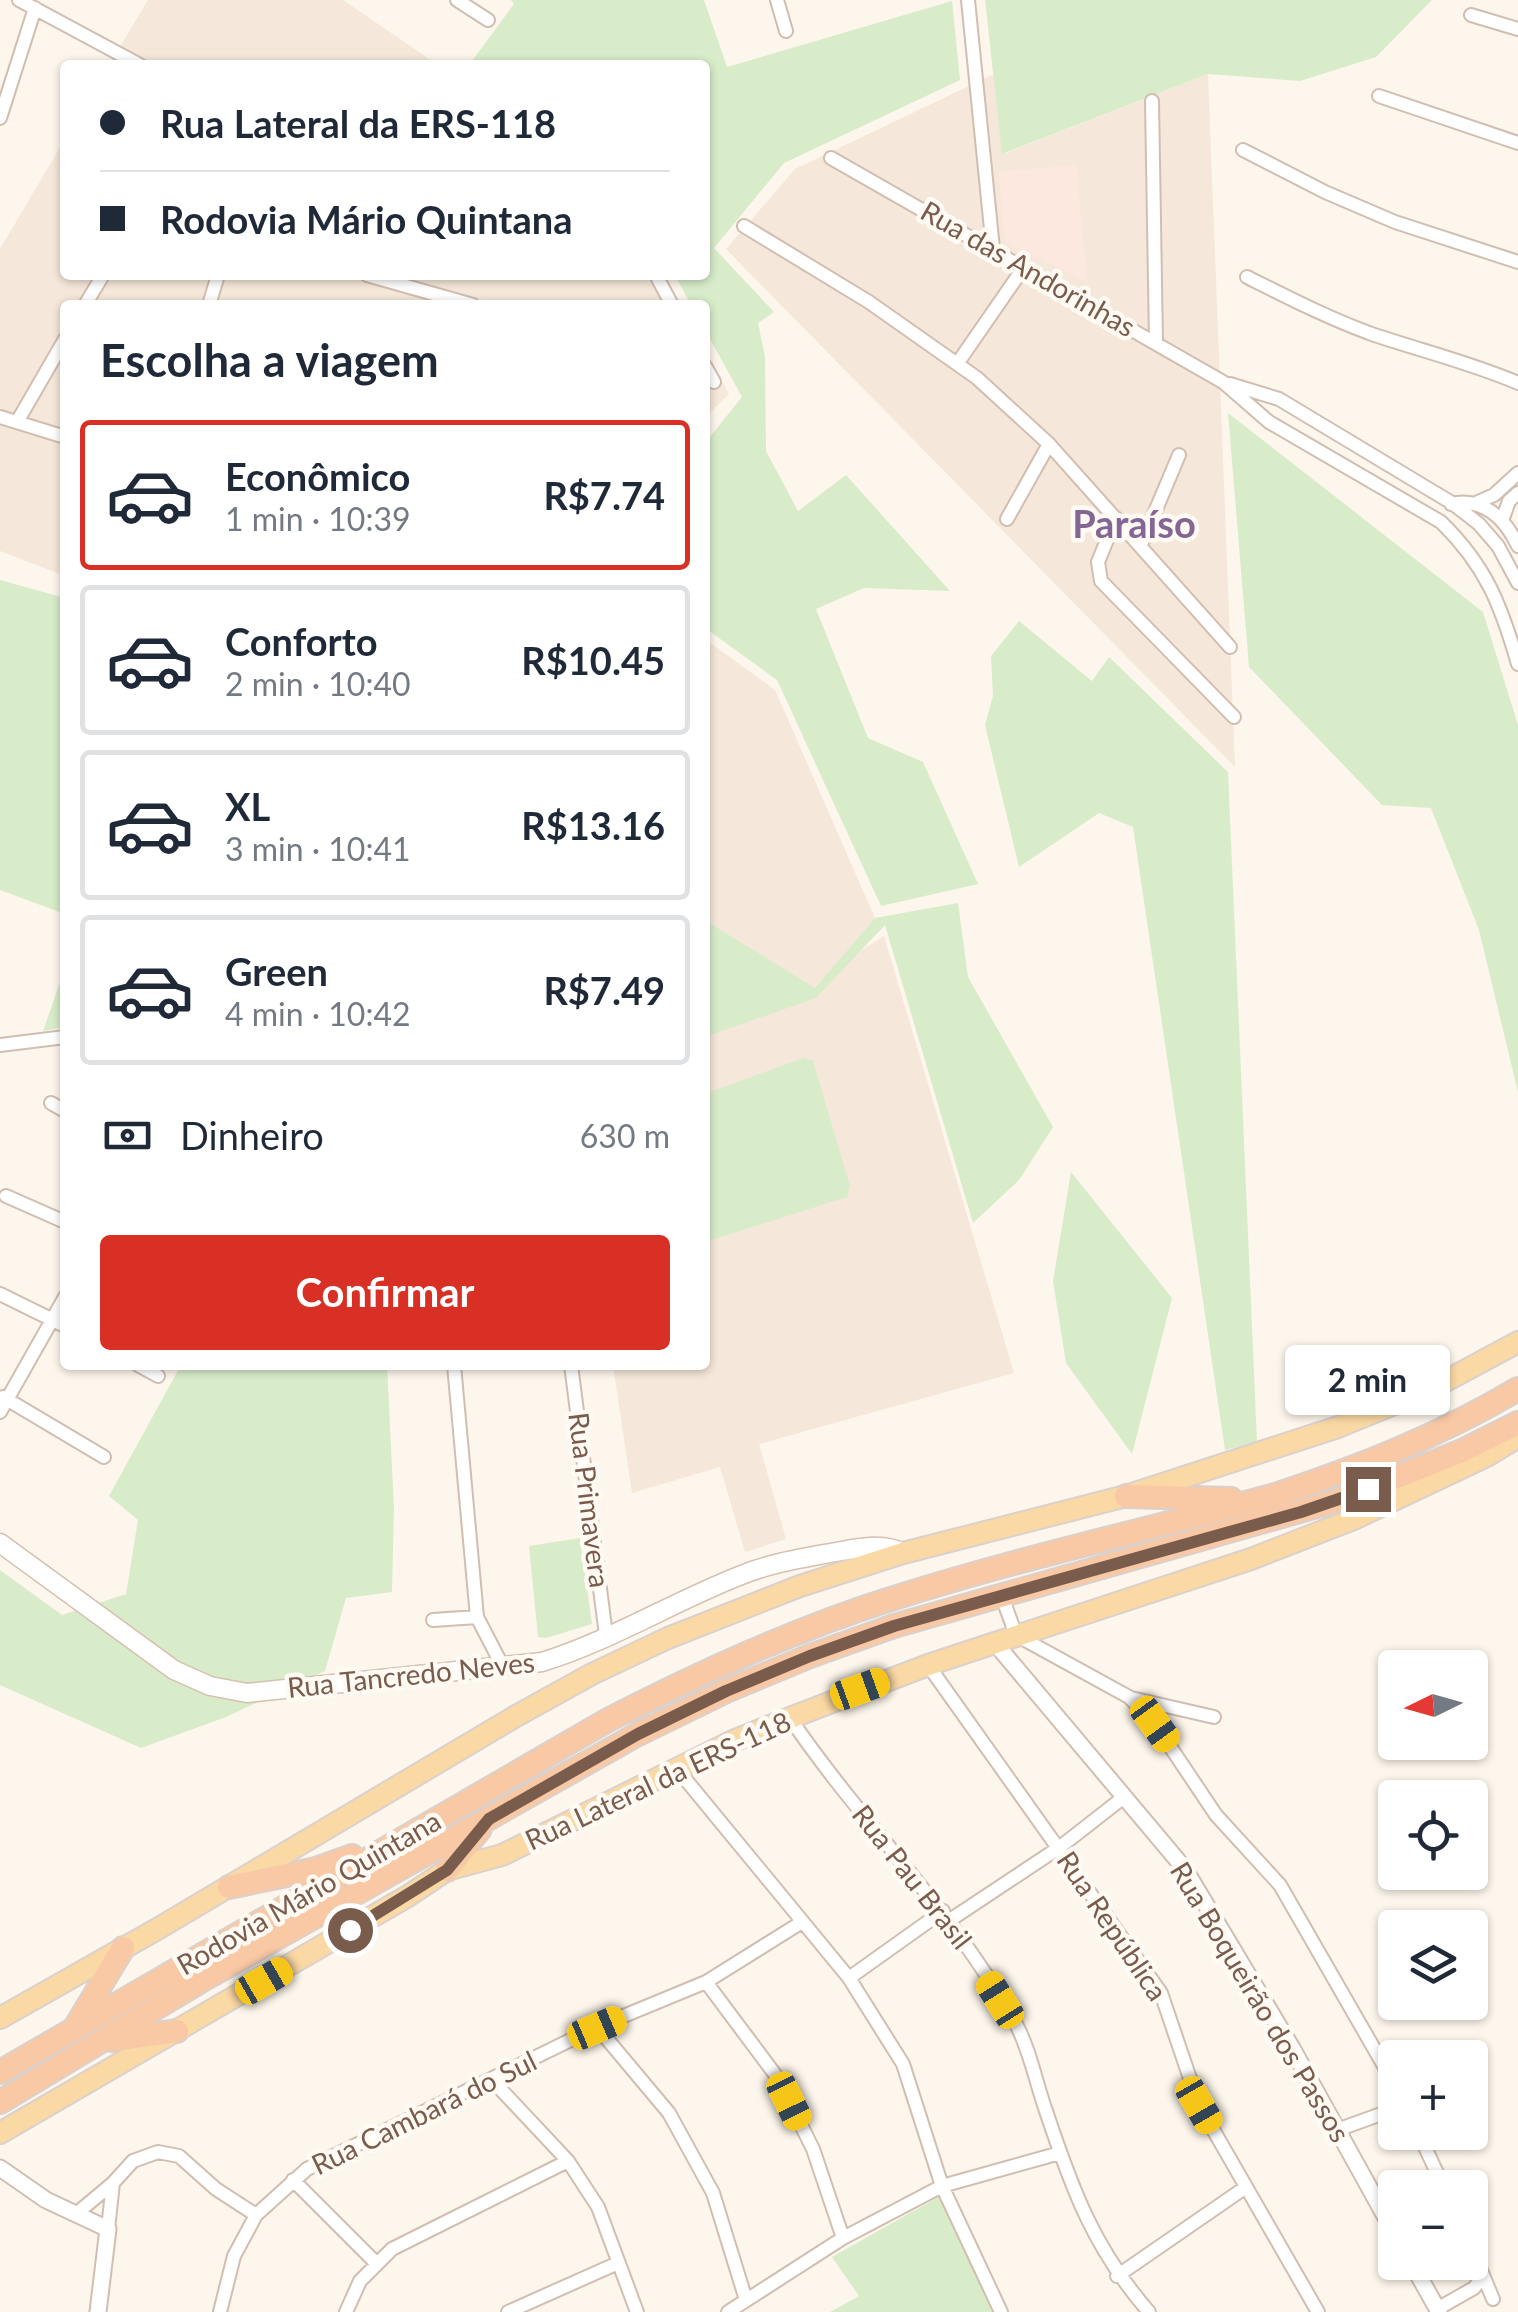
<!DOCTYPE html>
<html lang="pt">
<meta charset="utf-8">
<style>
body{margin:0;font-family:Lato,sans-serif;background:#f6f6f7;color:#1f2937;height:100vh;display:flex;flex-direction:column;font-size:38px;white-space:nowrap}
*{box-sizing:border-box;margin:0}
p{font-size:32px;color:#747a83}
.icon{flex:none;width:55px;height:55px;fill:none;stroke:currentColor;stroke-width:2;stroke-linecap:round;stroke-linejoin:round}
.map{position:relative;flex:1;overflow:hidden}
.drawer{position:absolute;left:60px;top:300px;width:650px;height:1070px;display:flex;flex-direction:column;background:#fff;border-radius:10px;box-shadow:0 2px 8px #0004}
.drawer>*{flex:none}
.top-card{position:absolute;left:60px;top:60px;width:650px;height:220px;border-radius:10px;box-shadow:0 2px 8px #0004;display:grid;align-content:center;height:220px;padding:0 40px;background:#fff}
.needle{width:65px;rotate:265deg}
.fabs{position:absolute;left:1378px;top:1650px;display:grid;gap:20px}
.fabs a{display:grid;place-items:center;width:110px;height:110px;border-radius:10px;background:#fff;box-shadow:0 2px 8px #0004;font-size:50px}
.end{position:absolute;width:45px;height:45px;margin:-22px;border:12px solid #7a5c4d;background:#fff;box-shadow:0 0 0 5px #fff}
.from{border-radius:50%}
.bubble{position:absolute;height:70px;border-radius:10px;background:#fff;box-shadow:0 2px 8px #0004;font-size:32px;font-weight:700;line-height:70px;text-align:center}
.car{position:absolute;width:30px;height:60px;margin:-30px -15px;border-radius:12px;box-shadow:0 0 8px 2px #0007;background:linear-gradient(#f5c518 24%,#345 0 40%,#f5c518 0 76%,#345 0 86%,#f5c518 0)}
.top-card b{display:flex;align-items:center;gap:35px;height:95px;font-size:38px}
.top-card b+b{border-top:2px solid #e0e1e3}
.top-card i{width:25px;height:25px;background:#1f2937}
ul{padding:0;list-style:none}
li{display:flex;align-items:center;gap:30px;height:150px;margin:0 20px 15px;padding:0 20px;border:5px solid #e0e1e3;border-radius:10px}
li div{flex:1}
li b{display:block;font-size:38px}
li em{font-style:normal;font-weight:700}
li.on{border-color:#d93025}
li>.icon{width:90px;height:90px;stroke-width:1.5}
h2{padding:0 40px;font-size:45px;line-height:120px}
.pay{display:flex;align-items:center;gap:25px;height:110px;padding:0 40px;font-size:38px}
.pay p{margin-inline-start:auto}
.cta{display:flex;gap:20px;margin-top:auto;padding:20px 40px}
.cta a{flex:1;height:115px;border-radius:10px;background:#d93025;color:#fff;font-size:40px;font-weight:700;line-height:115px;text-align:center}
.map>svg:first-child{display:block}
.residential{fill:#f5e8da}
.commercial{fill:#fde8e0}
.green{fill:#d8ecc9}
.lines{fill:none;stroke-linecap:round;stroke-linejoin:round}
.minor-casing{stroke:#d1beb0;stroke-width:16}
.tertiary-casing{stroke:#d1beb0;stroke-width:19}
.secondary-casing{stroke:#d6c0b0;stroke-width:21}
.primary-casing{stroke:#dad1cd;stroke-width:24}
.trunk-casing{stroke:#dad1cd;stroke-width:26}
.minor{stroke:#fff;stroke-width:12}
.tertiary{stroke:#fff;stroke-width:15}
.secondary{stroke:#fff;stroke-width:18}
.primary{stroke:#fbd9a5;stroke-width:20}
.trunk{stroke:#f9c8a4;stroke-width:22}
.route{stroke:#7a5c4d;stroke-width:12}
.labels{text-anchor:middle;stroke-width:9;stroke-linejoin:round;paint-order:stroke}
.street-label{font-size:28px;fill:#7a5c4d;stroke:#fffaf3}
.district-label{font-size:38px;font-weight:bold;fill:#846695;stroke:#fffaf3}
</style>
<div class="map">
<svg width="1518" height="2312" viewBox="0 0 1518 2312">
<rect width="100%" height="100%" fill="#fdf6ec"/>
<path class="residential" d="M 148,0 L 343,0 L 438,65 L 109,65 Z
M 994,74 L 1003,154 L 1208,74 L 1235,767 L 726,249 L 795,169 Z
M 65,139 L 65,275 L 665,275 L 681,305 L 65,305 L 65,576 L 0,551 L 0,249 Z
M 705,350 L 729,394 L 705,418 Z
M 705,639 L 775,690 L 875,918 L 832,969 L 884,936 L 1014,1373 L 759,1444 L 786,1539 L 745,1552 L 720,1467 L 632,1493 L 613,1365 L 705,1365 L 705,1030 L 809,985 L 705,920 Z"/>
<path class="commercial" d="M 1076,165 L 1087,282 L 1005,242 L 999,172 Z"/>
<path class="green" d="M 511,0 L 704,0 L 727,67 L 952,1 L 960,80 L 784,163 L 714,248 L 774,312 L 758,323 L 765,357 L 766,451 L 798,511 L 846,475 L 950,591 L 864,588 L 816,609 L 868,738 L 923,762 L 978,884 L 881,906 L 777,680 L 705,628 L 705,443 L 742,397 L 705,330 L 705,305 L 691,305 L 675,275 L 705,275 L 705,65 L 469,65 L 514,4 Z
M 985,0 L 1432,0 L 1376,57 L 1300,81 L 1208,74 L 1002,154 Z
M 1228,413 L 1483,612 L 1518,725 L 1518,1092 L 1479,930 L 1431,808 L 1382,805 L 1249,667 Z
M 0,580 L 65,598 L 65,914 L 0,890 Z
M 1019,621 L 1092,681 L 1109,657 L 1228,772 L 1257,1442 L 1225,1450 L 1133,827 L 1099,813 L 1019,867 L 985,725 L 993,696 L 991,656 Z
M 958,903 L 968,977 L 1053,1127 L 1019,1180 L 973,1223 L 885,925 L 816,998 L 705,1037 L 705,920 L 815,988 L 875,918 Z
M 65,968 L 65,1027 L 43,1031 Z
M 803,1058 L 813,1061 L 850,1186 L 847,1197 L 705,1242 L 705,1094 Z
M 1071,1172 L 1172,1298 L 1132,1454 L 1066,1363 L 1053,1281 Z
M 181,1365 L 387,1365 L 394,1508 L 392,1592 L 346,1598 L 325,1671 L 226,1717 L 141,1748 L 0,1685 L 0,1570 L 62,1615 L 126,1594 L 138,1520 L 109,1496 Z
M 580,1538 L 592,1624 L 546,1638 L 538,1637 L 529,1546 Z
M 940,2196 L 992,2312 L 830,2312 L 859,2296 L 832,2257 Z"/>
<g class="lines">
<defs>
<path id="minor" d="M 19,0 L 140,65
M 457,0 L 488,20
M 777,0 L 786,31
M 968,0 L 993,249
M 1471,15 L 1518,29
M 1379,96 L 1518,143
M 1152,101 L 1156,343
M 0,118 L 35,8
M 1243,150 L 1325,192 L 1395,222 L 1518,262
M 831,158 L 1223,382 L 1269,422 L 1441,522 C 1486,566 1501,605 1518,664
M 744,226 L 869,302 L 977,378 L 1049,444 L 1230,647
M 367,275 L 473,305
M 656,275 L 672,305
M 1247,277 C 1287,297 1326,317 1369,333 C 1418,350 1469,362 1518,383
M 85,305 L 103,275
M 209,305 L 218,275
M 957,364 L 1024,267
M 705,366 L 714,382
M 1230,384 L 1279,399 L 1452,503 L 1479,524 L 1498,546 L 1518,583
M 0,417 L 65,437
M 17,422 L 65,339
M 1476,503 L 1494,495 L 1518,473
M 1451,504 C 1483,497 1505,518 1518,546
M 1116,518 L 1098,562 L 1101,581 L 1234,717
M 1007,519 L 1049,444
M 1502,521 L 1509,501 L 1518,493
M 1141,545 L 1179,455
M 0,1045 L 65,1037
M 51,1103 L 65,1111
M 6,1196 L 65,1222
M 0,1294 L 65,1326
M 138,1365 L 158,1376
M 454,1365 L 477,1617
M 571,1365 L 606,1635
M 3,1397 L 104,1457
M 0,1412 L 65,1297
M 1001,1594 L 1016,1635 L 1129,1697 L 1155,1724 L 1216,1815 L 1280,1885 L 1395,2085
M 433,1620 L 477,1617 L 503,1667
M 928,1665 L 1161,1993 L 1199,2105 L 1318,2312
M 1131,1698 L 1214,1717
M 790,1718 C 861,1823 954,1911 1016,2024 C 1030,2050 1036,2083 1046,2111 C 1072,2189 1094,2249 1149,2312
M 677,1769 L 849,1978 L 903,2064 L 942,2186 L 1001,2312
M 950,1920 L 1060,1847 L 1124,1797
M 849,1978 L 943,1911
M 706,1982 L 777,2077 L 813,2149 L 843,2238
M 597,2027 L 669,2113 L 713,2193 L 746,2300
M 491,2079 L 568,2161 L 598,2207 L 637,2312
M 1337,2130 L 1395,2109
M 1418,2132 L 1444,2188
M 293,2180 L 376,2263
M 76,2214 L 113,2183 L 133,2161 L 158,2152 L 179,2156 L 216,2189 L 256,2215
M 108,2229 L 113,2183
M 1470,2244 L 1493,2299
M 1117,2276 L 1246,2187
M 1437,2309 L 1474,2288 L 1483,2276
M 220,2312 L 234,2256 L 256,2215 L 307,2169 L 597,2027 L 706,1982 L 802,1922
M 346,2312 L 360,2281 L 392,2249 L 568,2161
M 508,2312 L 618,2263
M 728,2312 L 843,2238 L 942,2186 L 1060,2153"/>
<path id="tertiary" d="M 995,1643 L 1184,1868 L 1292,2048 L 1395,2234
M 0,2168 L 46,2200 L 108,2229 L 98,2312
M 1411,2262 L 1439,2312"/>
<path id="secondary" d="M 0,1543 L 174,1670 L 210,1686 L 247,1693 L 542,1662 C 610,1641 673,1602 739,1576 C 770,1563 803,1558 836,1552 C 858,1548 883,1542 903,1553"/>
<path id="primary" d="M 0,2018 L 159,1928 L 516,1716 L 592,1674 L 668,1638 L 800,1586 L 903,1553 L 1126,1496 L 1338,1427 L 1427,1391 L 1518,1342
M 0,2133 L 408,1896 L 447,1870 L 502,1855 L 733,1741 L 790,1718 L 928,1665 L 1251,1559 L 1356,1518 L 1487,1456 L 1518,1437"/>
<path id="trunk" d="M 1126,1496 L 1231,1499
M 447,1870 L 480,1829
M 229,1887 L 316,1869 L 352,1856
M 76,2026 L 123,1948
M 113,2040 L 177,2031
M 0,2072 L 608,1720 C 700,1673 795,1629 894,1598 C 1019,1558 1148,1530 1275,1495 C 1360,1467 1441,1435 1518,1389
M 0,2102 L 199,1982 L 638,1734 L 726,1691 L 810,1656 L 894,1626 L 1342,1499 L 1464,1450 L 1518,1423"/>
</defs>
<use href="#minor" class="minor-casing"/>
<use href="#tertiary" class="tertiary-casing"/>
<use href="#secondary" class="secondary-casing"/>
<use href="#primary" class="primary-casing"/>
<use href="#trunk" class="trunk-casing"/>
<use href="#minor" class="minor"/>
<use href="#tertiary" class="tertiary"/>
<use href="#secondary" class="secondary"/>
<use href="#primary" class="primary"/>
<use href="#trunk" class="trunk"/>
</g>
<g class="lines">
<path class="route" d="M 350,1930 L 447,1870 L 489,1819 L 638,1734 L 726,1691 L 810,1656 L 894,1626 L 1301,1512 L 1368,1489"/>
</g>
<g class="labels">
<g class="street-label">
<text transform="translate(1028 269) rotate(30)" y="10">Rua das Andorinhas</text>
<text transform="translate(589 1500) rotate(83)" y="10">Rua Primavera</text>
<text transform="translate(411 1675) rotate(-6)" y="10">Rua Tancredo Neves</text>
<text transform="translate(658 1781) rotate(-25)" y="10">Rua Lateral da ERS-118</text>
<text transform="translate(912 1877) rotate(52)" y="10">Rua Pau Brasil</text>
<text transform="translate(309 1893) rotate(-30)" y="10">Rodovia Mário Quintana</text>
<text transform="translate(1112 1926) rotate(56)" y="10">Rua República</text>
<text transform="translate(1260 2002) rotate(59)" y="10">Rua Boqueirão dos Passos</text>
<text transform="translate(424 2113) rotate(-26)" y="10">Rua Cambará do Sul</text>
</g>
<g class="district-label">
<text x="1134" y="538">Paraíso</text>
</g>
</g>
</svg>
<div class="fabs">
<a><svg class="needle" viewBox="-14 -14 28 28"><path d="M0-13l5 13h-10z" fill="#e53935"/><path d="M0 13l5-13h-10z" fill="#747a83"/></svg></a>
<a><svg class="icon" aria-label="locate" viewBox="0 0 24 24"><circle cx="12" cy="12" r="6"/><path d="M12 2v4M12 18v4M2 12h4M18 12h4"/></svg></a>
<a><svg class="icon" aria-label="layers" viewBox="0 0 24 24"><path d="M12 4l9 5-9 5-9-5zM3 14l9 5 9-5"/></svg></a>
<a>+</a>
<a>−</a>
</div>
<i class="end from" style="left:350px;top:1930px"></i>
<i class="end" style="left:1368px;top:1489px"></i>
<div class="bubble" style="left:1285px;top:1345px;width:165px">2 min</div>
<i class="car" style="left:860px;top:1689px;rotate:70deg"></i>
<i class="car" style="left:1155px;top:1724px;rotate:144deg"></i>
<i class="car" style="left:264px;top:1981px;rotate:60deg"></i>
<i class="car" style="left:1000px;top:2000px;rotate:328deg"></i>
<i class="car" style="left:597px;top:2028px;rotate:67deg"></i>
<i class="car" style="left:789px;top:2101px;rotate:154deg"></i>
<i class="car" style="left:1199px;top:2105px;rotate:150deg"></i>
<div class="top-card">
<b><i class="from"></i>Rua Lateral da ERS-118</b>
<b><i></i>Rodovia Mário Quintana</b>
</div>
<section class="drawer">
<h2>Escolha a viagem</h2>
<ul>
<li class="on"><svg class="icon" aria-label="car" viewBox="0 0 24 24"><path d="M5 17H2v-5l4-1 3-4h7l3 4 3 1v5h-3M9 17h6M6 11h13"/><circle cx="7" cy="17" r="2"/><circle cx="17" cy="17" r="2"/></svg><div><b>Econômico</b><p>1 min · 10:39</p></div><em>R$7.74</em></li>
<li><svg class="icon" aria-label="car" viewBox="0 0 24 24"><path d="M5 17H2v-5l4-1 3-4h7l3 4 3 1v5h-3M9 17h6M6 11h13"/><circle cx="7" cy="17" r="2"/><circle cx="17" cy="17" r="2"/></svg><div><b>Conforto</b><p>2 min · 10:40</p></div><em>R$10.45</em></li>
<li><svg class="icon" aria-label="car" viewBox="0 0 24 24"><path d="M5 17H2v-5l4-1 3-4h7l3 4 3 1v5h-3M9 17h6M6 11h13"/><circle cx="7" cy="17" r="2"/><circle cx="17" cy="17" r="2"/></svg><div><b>XL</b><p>3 min · 10:41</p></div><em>R$13.16</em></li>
<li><svg class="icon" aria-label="car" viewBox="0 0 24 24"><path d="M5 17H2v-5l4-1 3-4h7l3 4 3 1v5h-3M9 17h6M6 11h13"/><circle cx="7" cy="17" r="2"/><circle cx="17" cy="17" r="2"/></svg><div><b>Green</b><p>4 min · 10:42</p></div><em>R$7.49</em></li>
</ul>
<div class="pay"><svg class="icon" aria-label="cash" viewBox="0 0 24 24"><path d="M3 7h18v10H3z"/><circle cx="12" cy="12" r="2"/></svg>Dinheiro<p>630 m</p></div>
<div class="cta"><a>Confirmar</a></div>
</section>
</div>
